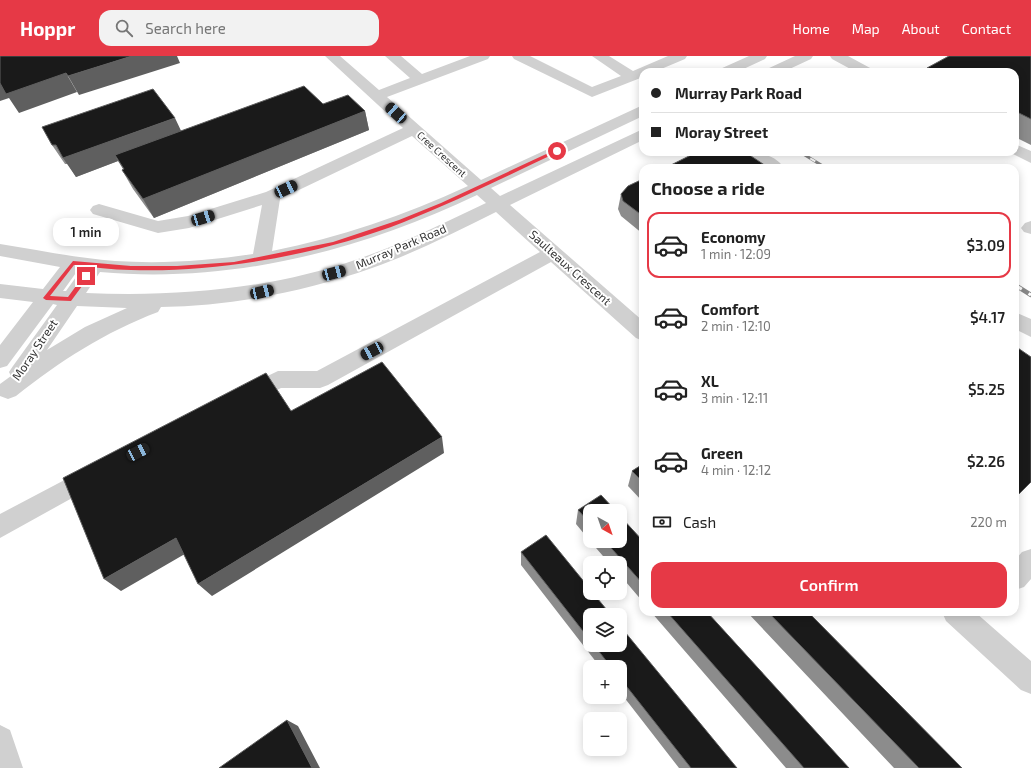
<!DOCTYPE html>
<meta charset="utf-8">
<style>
body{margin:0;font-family:"Exo 2",sans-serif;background:#f2f2f2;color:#222;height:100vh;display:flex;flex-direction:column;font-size:15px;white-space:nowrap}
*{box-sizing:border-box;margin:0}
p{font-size:13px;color:#767676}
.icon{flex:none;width:22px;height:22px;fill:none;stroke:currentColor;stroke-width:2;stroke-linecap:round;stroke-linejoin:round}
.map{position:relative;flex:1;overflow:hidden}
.details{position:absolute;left:639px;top:108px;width:380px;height:452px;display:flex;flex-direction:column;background:#fff;border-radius:12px;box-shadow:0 2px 10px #0003}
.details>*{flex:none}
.hud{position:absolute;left:639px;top:12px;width:380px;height:88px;border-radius:12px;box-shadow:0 2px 10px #0003;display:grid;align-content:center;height:88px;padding:0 12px;background:#fff}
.needle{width:26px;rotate:140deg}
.buttons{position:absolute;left:583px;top:448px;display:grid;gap:8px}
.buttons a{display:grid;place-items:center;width:44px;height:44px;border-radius:8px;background:#fff;box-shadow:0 2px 10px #0003;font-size:20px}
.end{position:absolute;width:18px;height:18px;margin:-9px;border:5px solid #e63946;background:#fff;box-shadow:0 0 0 2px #fff}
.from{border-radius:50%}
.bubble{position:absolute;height:28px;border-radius:12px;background:#fff;box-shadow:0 2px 10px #0003;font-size:13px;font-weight:600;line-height:28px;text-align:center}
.car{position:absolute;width:12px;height:24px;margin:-12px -6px;border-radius:5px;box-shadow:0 0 3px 1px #0007;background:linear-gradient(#222 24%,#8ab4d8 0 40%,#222 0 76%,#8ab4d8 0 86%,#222 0)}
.hud b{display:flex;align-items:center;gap:14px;height:38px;font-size:15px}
.hud b+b{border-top:1px solid #e0e0e0}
.hud i{width:10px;height:10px;background:#222}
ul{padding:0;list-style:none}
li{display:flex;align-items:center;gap:12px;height:66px;margin:0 8px 6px;padding:0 4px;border:2px solid transparent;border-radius:12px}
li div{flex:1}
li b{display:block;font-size:15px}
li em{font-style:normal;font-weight:600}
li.current{border-color:#e63946}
li>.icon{width:36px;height:36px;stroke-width:1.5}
h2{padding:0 12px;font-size:18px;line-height:48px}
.pay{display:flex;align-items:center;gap:10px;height:44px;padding:0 12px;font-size:15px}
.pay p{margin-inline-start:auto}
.button{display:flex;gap:8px;margin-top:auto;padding:8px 12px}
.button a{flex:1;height:46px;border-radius:12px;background:#e63946;color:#fff;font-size:16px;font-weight:600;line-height:46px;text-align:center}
header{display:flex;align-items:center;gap:24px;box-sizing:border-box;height:56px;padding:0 20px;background:#e63946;color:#fff}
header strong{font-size:19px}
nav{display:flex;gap:22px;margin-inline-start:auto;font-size:14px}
.search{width:280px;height:36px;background:#f2f2f2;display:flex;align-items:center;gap:10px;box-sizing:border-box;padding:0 14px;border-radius:12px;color:#767676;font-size:15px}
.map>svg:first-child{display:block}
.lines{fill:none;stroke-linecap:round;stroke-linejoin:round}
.minor{fill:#d0d0d0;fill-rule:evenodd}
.rail-far1-casing{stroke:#888;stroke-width:3}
.rail-casing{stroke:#888;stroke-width:4.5}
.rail-far1{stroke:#fff;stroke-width:2;stroke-dasharray:6;stroke-linecap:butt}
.rail{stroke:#fff;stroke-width:3;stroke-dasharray:8;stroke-linecap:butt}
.wall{fill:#8c8c8c}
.shaded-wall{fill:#5f5f5f}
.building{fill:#1a1a1a;stroke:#5f5f5f}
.route{fill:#e63946}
.labels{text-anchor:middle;stroke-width:4;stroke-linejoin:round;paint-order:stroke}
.far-street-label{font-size:10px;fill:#333;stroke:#fff}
.street-label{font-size:12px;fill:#333;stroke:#fff}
</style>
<header>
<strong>Hoppr</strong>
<div class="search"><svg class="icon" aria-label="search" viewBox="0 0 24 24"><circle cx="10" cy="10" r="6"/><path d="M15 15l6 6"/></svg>Search here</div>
<nav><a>Home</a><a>Map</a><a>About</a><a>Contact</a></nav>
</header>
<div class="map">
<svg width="1031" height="712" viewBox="0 0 1031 712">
<rect width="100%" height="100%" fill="#fff"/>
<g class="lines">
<path class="minor" d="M 325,0 L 340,0 L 379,34 L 410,22 L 385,0 L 401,0 L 422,18 L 470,0 L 490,0 L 488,3 L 387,41 L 481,124 L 643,49 L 643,60 L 491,132 L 500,140 L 643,73 L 643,84 L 510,149 L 643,265 L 643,285 L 636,282 L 551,206 L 328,329 L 320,332 L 281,332 L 246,349 L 238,346 L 235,340 L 238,334 L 278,315 L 317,315 L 540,196 L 496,156 C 455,176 415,197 372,212 C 304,236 232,250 161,251 L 158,256 C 105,276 60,305 16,340 L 8,343 L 0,340 L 0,328 L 11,320 L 9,316 L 13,310 L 57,249 L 53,248 L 7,310 L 0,312 L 0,289 L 33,246 L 0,242 L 0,228 L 43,233 L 60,211 L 0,200 L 0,188 C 38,194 77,202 115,205 C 161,208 207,205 253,198 L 262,149 L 189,172 L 158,177 L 93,158 L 90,154 L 93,150 L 99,148 L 158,165 L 188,160 L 266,136 L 403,72 ZM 412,80 L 468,130 C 404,160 340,181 272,195 L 280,143 ZM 477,139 L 486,147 C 444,167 402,188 358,203 C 272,233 177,241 86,237 L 100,216 C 230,228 360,195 477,139 ZM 78,214 L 81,214 L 66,235 L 63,235 ZM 77,250 L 127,252 L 85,271 L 47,294 Z
M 512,0 L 530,0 L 592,31 L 621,20 L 592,0 L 609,0 L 633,15 L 668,0 L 687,0 L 685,3 L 654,16 L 643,16 L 643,21 L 592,41 L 514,3 Z
M 749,0 L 767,0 L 765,3 L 737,16 L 718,16 L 720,13 Z
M 795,0 L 813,0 L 811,3 L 783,16 L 765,16 L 767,13 Z
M 830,0 L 848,0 L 872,13 L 874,16 L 856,16 L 832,3 Z
M 1015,88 L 1031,95 L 1031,107 L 1009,96 L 1015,96 Z
M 743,96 C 758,96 775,98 784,112 L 765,112 Z
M 1031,165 L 1031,178 L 1024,176 L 1021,172 L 1025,167 Z
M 1015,256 L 1031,263 L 1031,281 L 1015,273 Z
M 93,409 L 101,412 L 105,419 L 101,426 L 0,482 L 0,458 Z
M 1031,493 L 1031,523 L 1024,531 L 1015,534 L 1015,504 L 1022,496 Z
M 942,556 L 975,556 L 1031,605 L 1031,638 L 1021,634 L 946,565 Z
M 0,669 L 10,674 L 23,712 L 0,712 Z"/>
<defs>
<path id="rail-far1" d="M 800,96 L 826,112"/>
<path id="rail" d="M 1015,229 L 1031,239"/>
</defs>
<use href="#rail-far1" class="rail-far1-casing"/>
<use href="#rail" class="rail-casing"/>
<use href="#rail-far1" class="rail-far1"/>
<use href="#rail" class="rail"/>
</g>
<path class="wall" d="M 1031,0 L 1031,89 L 1015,81 L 1015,16 L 925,16 L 927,12 Z
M 323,48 L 365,55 L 369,74 L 154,162 L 133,133 L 122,114 L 123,113 L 118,105 L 76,121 L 68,108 L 65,108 L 52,89 L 181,75 Z
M 643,123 L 643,178 L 621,160 L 618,153 L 621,138 Z
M 643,408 L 643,446 L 628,430 L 632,415 Z
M 578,454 L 590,455 L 590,485 L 576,468 Z
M 590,485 L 643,485 L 643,546 L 620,519 L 620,507 L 609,507 Z
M 521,496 L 590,559 L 590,589 L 620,589 L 737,712 L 679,712 L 620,636 L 620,611 L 600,611 L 521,509 Z
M 651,556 L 707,556 L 849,712 L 786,712 Z
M 747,556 L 808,556 L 962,712 L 894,712 Z"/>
<path class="shaded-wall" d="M 132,0 L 177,0 L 180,7 L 79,39 L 68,20 Z
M 66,17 L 77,36 L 19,57 L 9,42 L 0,45 L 0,26 Z
M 365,55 L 369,74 L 154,162 L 143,143 Z
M 175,62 L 184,81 L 115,99 L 118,105 L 76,121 L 63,102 Z
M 442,381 L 444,397 L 212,540 L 198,528 Z
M 176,482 L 190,495 L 121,535 L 104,523 Z
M 287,664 L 298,670 L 320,712 L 312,712 Z"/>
<path class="building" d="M 0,0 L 132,0 L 68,20 L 66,17 L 6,38 L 0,27 Z
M 949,0 L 1031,0 L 1031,63 L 1015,55 L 1015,16 L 935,16 L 927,12 Z
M 304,30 L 323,48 L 348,39 L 365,55 L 143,143 L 122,114 L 124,113 L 115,99 Z
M 153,33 L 175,62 L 63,102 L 56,89 L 52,89 L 42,71 Z
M 697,96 L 745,96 L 769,112 L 665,112 Z
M 643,123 L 643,160 L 623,145 L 621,138 L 628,130 Z
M 1015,290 L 1031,301 L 1031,426 L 1015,442 Z
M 382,306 L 442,381 L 198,528 L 176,482 L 104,523 L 63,422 L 266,317 L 291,355 Z
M 643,408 L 643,426 L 632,415 Z
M 601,439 L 616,455 L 590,455 L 590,467 L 578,454 Z
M 620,460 L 643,485 L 643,528 L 605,485 L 620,485 Z
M 546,479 L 590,533 L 590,537 L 593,537 L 611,559 L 590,559 L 590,584 L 521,496 Z
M 667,556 L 707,556 L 849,712 L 804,712 Z
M 768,556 L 808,556 L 962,712 L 919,712 Z
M 620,570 L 737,712 L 691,712 L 620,622 L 620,611 L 611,611 L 594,589 L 620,589 Z
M 287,664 L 312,712 L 219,712 Z"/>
<path class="route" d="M 557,93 L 558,96 C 507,120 457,145 404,166 C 323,198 218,217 131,214 C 112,214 93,211 74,209 L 50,240 L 68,241 L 84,219 L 88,219 L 88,222 L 71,245 L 46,244 L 43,242 L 73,205 L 131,210 L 177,210 L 234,206 L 333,186 L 399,164 L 441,147 Z"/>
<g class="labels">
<g class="far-street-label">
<text transform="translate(442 98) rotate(42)" y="4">Cree Crescent</text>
</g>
<g class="street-label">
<text transform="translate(401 191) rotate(-23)" y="4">Murray Park Road</text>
<text transform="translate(570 212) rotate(42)" y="4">Saulteaux Crescent</text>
<text transform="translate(35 294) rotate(-56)" y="4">Moray Street</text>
</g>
</g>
</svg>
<div class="buttons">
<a><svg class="needle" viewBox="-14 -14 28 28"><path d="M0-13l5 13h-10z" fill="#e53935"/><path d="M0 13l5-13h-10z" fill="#767676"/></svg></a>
<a><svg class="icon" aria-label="locate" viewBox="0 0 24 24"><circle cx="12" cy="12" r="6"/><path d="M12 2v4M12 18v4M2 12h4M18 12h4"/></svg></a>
<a><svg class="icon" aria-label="layers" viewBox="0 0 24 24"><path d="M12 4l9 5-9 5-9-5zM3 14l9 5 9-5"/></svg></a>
<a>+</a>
<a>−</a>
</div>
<i class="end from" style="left:557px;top:95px"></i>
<i class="end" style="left:86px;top:220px"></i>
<div class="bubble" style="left:53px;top:162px;width:66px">1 min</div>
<i class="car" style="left:396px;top:57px;rotate:312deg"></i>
<i class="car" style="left:286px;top:133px;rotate:65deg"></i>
<i class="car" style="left:203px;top:162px;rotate:73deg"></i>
<i class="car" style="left:334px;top:217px;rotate:75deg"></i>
<i class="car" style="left:262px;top:236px;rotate:77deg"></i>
<i class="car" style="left:372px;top:295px;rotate:242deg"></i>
<i class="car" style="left:138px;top:396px;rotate:63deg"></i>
<div class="hud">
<b><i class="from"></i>Murray Park Road</b>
<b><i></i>Moray Street</b>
</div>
<section class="details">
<h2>Choose a ride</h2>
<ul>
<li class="current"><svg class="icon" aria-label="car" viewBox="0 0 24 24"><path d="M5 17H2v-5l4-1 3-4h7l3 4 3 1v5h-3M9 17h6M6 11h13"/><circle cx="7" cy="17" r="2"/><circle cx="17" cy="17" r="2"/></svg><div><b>Economy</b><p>1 min · 12:09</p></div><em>$3.09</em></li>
<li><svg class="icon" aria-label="car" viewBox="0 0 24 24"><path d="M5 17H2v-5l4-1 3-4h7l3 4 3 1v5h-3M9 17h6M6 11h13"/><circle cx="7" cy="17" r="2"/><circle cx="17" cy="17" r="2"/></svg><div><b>Comfort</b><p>2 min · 12:10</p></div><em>$4.17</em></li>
<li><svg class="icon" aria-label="car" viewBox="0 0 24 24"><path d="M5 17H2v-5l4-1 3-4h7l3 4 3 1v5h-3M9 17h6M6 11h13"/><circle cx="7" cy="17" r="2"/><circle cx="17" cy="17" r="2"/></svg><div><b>XL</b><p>3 min · 12:11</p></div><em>$5.25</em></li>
<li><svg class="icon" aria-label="car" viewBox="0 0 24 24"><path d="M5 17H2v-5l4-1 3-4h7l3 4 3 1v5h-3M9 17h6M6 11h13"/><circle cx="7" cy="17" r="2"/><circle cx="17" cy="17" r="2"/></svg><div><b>Green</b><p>4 min · 12:12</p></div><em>$2.26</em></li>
</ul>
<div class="pay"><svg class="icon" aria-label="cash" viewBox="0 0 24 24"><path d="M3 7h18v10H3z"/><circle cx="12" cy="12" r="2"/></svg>Cash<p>220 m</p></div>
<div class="button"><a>Confirm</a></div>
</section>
</div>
